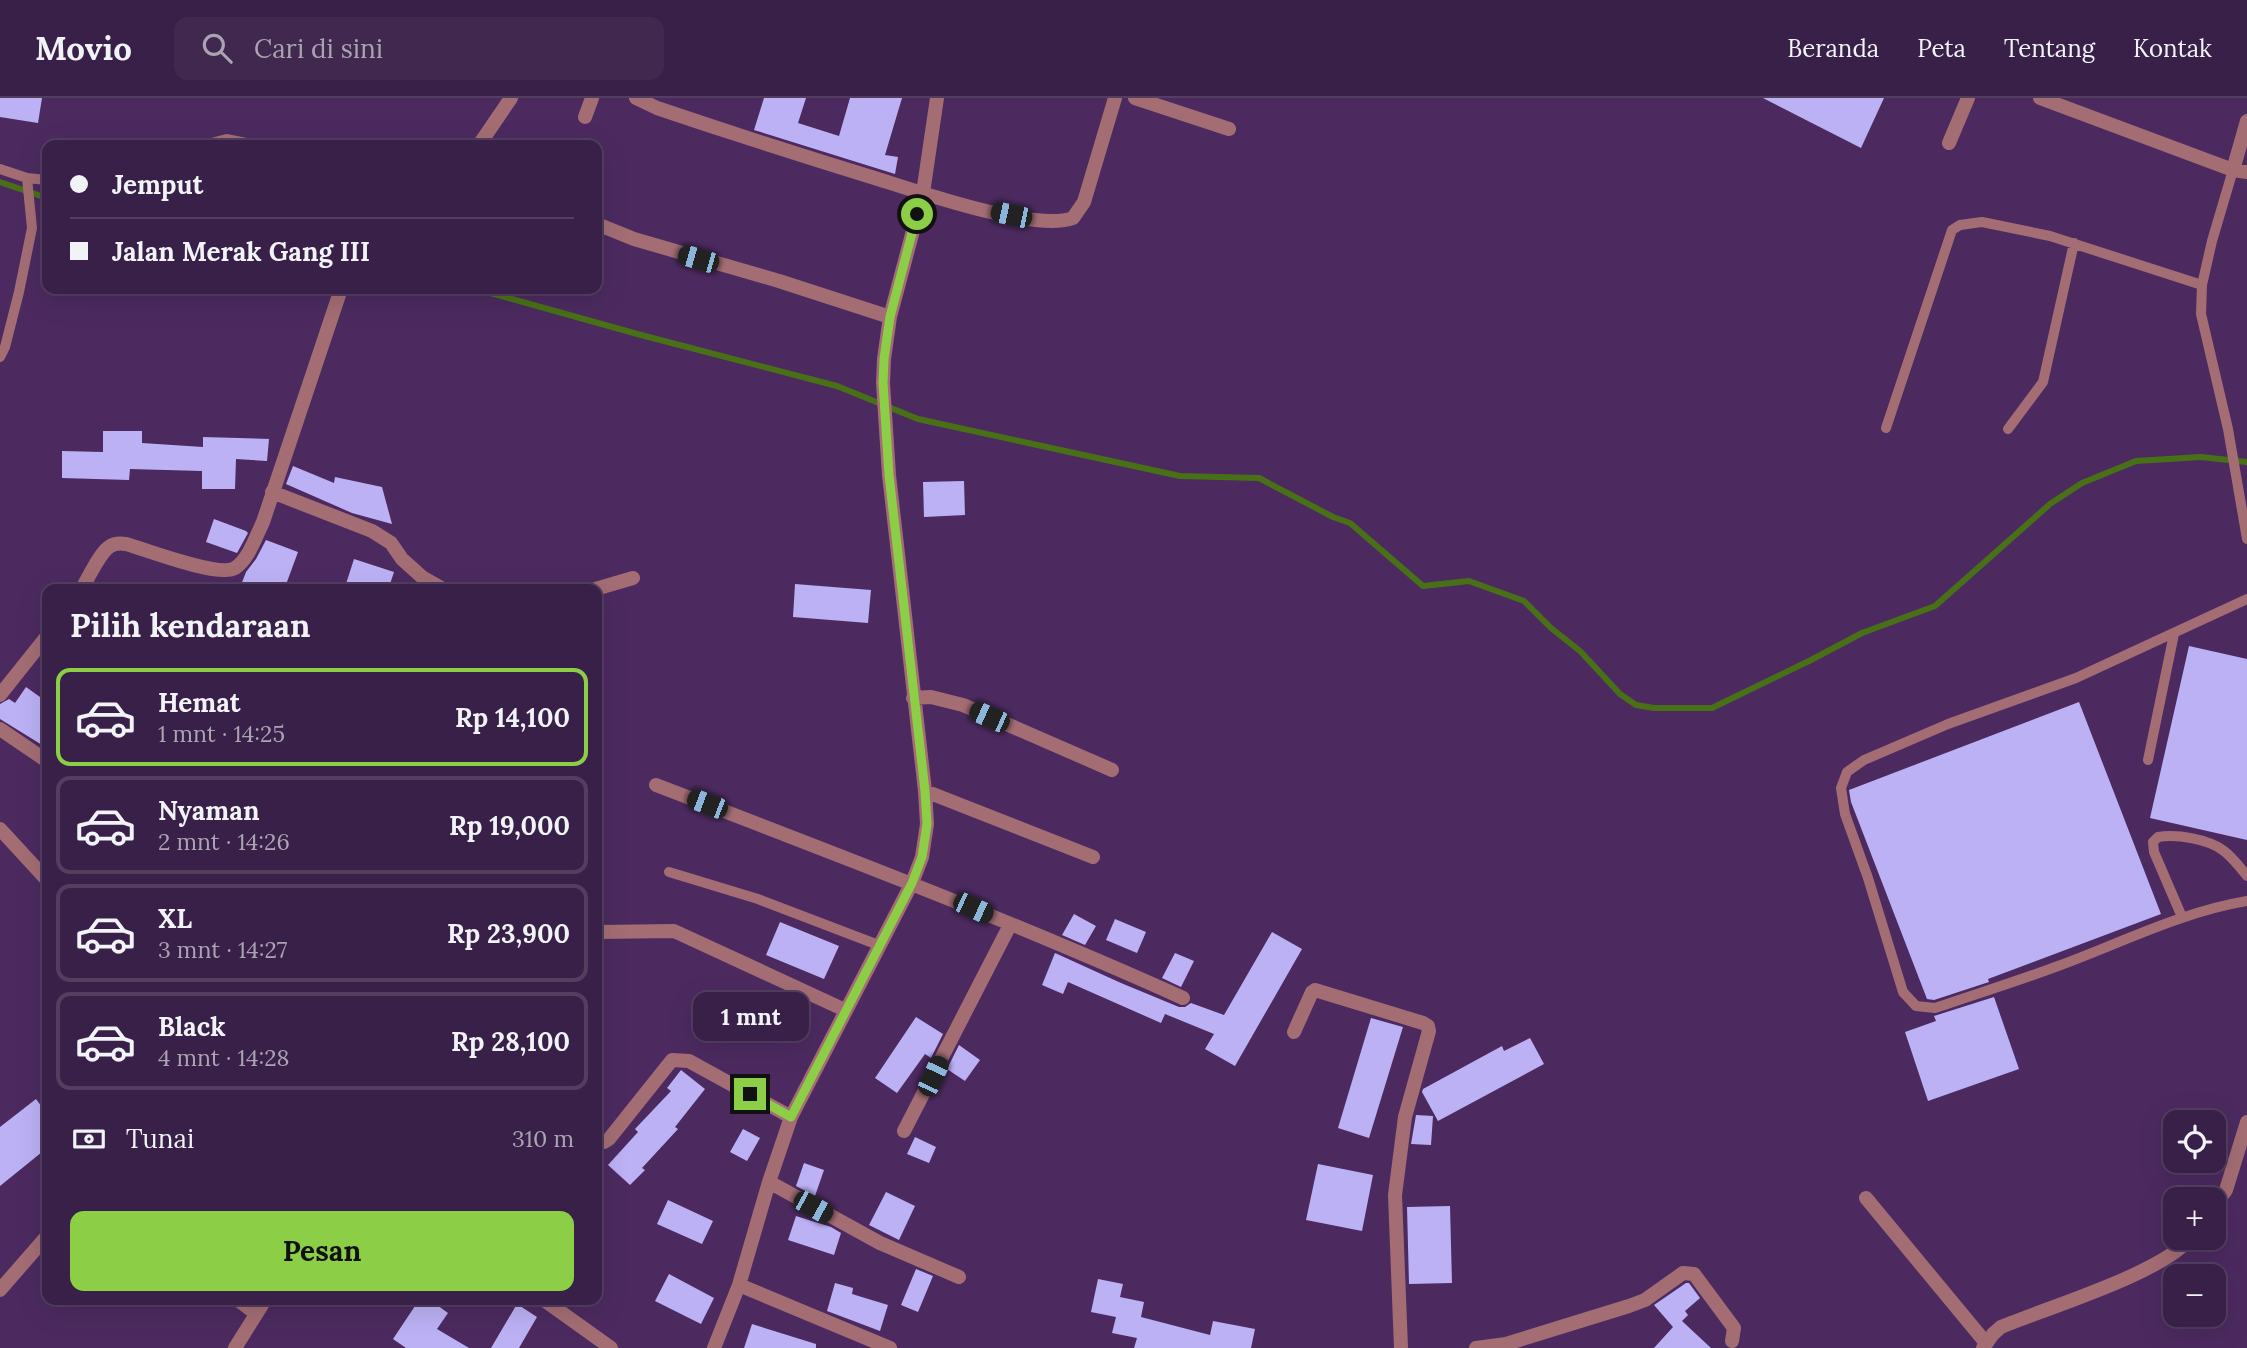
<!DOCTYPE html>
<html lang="id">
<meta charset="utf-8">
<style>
body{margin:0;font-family:Lora,serif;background:#40284f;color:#f1f3f6;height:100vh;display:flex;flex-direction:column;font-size:26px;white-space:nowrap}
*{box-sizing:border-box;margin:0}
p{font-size:23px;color:#aba3b4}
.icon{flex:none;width:38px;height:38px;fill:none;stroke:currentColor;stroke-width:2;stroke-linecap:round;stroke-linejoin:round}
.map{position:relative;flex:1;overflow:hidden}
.sheet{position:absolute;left:42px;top:486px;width:560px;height:721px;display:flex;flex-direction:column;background:#392048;border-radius:14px;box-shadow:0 7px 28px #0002,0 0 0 2px #533e60}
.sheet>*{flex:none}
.banner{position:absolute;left:42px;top:42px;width:560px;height:154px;border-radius:14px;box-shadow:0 7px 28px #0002,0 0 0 2px #533e60;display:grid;align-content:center;height:154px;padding:0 28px;background:#392048}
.buttons{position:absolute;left:2163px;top:1012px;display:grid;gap:14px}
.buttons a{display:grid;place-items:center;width:63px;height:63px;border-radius:14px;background:#392048;box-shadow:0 7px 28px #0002,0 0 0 2px #533e60;font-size:35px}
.end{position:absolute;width:32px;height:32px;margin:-16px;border:9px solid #8cce45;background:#111;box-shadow:0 0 0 4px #111}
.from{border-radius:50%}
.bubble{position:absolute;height:49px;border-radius:14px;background:#392048;box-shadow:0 7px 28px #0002,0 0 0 2px #533e60;font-size:23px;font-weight:700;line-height:49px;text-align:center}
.car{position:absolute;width:21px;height:42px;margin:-21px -10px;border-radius:9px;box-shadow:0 0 5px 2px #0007;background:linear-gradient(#222 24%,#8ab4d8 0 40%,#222 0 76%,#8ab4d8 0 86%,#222 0)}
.banner b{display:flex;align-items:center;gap:24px;height:66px;font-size:26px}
.banner b+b{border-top:2px solid #533e60}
.banner i{width:18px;height:18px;background:#f1f3f6}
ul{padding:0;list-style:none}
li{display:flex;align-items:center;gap:21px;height:98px;margin:0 14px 10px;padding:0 14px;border:4px solid #533e60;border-radius:14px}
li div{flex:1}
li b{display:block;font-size:26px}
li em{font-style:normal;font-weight:700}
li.active{border-color:#8cce45}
li>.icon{width:63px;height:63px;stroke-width:1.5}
h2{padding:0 28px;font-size:32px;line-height:84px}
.pay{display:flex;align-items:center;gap:18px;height:77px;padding:0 28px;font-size:26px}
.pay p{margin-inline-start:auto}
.primary-button{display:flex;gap:14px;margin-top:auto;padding:14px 28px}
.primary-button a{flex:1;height:80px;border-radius:14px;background:#8cce45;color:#111;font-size:28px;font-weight:700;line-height:80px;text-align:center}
header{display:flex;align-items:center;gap:42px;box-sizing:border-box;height:98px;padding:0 35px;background:#392048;border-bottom:2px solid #533e60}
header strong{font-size:33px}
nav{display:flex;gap:38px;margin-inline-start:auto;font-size:24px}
.search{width:490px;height:63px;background:#40284f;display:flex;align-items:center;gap:18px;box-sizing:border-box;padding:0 24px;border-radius:14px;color:#aba3b4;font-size:26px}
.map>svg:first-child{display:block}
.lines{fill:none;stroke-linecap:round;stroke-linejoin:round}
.stream{stroke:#487117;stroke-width:6}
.building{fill:#bcb1f5}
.service{stroke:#a46d74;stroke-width:10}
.minor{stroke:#a46d74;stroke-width:14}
.route{stroke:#8cce45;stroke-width:9}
</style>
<header>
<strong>Movio</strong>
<div class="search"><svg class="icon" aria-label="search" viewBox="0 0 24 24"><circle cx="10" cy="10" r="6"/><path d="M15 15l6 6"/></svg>Cari di sini</div>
<nav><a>Beranda</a><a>Peta</a><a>Tentang</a><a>Kontak</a></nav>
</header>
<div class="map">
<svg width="2247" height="1250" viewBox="0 0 2247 1250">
<rect width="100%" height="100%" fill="#4c2a60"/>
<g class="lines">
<path class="stream" d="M 0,84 L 47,100
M 239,191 L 259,191
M 476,191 L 641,237 L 837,288 L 918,321 L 1180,378 L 1259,380 L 1333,419 L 1350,425 L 1423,488 L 1469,483 L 1524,503 L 1551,530 L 1580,553 L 1620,596 L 1636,607 L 1654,610 L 1712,610 L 1811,562 L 1862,535 L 1935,508 L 2050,406 L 2082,385 L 2136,363 L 2201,359 L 2247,364"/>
</g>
<path class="building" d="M 0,0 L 42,0 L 38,25 L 0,19 Z
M 764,0 L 806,0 L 798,25 L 839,38 L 850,0 L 902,0 L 885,57 L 898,59 L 895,76 L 754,32 Z
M 1763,0 L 1884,0 L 1861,50 Z
M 103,333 L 142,333 L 142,345 L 203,349 L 203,339 L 269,341 L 267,363 L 236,361 L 235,391 L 202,391 L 202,373 L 130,371 L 129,382 L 62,380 L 62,353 L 103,354 Z
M 293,368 L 334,385 L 335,379 L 382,389 L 392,426 L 352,415 L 286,386 Z
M 964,383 L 965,417 L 924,419 L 923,384 Z
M 214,421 L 246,433 L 248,435 L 237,455 L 206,444 Z
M 266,442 L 298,454 L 284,492 L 239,492 L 246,474 L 256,461 Z
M 354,461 L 394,474 L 388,492 L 344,492 Z
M 795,486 L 871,492 L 868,525 L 793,519 Z
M 2189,548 L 2247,561 L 2247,742 L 2150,720 Z
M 26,589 L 47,604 L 47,650 L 0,621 L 0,606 L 9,601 L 15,605 Z
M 2079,604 L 2161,816 L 1988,881 L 1989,884 L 1934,902 L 1927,901 L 1851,704 L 1849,692 Z
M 1074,816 L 1096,828 L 1085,847 L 1062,837 Z
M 1115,821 L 1146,834 L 1137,855 L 1106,842 Z
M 780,824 L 839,848 L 824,881 L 766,857 Z
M 1272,834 L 1302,851 L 1235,968 L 1205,951 L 1214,936 L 1165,916 L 1161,925 L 1068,884 L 1063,896 L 1042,887 L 1055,855 L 1121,885 L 1179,909 L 1185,909 L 1191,905 L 1224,917 Z
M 1175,855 L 1194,863 L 1181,889 L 1162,880 Z
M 1994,899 L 2019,971 L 1928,1003 L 1905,934 L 1936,923 L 1934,918 Z
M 916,919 L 943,936 L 931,960 L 925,956 L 897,995 L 875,980 Z
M 1371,920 L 1403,929 L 1369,1040 L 1338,1030 Z
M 1530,940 L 1544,966 L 1438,1023 L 1422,994 L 1423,991 L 1502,948 L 1504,953 Z
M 959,947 L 980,962 L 965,983 L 947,971 Z
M 681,972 L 705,991 L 675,1029 L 678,1031 L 642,1070 L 645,1072 L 630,1087 L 608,1067 L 638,1034 L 635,1031 L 671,993 L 667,990 Z
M 36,1001 L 47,1016 L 47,1050 L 0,1088 L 0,1029 Z
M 1416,1017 L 1433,1018 L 1431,1047 L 1411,1046 Z
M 743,1031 L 760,1040 L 747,1063 L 730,1054 Z
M 915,1039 L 936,1049 L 929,1065 L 907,1056 Z
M 804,1065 L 824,1072 L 815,1098 L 796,1088 Z
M 1318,1066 L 1373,1077 L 1362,1133 L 1306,1122 Z
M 886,1094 L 915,1108 L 899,1142 L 869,1127 Z
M 668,1102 L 713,1123 L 702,1146 L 657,1126 Z
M 1450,1108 L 1452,1185 L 1409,1186 L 1407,1109 Z
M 796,1118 L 831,1129 L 841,1135 L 834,1157 L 788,1142 Z
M 916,1171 L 933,1178 L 918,1214 L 901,1207 Z
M 669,1176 L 714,1200 L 701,1226 L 655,1203 Z
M 1098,1181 L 1123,1186 L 1120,1199 L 1144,1204 L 1141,1219 L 1210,1237 L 1213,1223 L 1255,1231 L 1251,1250 L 1134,1250 L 1137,1240 L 1112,1235 L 1116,1219 L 1091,1214 Z
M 835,1185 L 853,1190 L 852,1196 L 888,1207 L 880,1233 L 827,1213 Z
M 1686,1185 L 1689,1185 L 1700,1200 L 1685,1213 L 1688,1217 L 1682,1223 L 1711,1250 L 1654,1250 L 1673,1229 L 1654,1207 Z
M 419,1202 L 430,1202 L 448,1215 L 437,1231 L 469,1250 L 406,1250 L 393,1241 Z
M 517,1206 L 537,1219 L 519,1250 L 491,1250 Z
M 752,1226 L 816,1246 L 816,1250 L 744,1250 Z"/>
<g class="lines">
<path class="service" d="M 0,71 L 27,80 L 32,130 L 19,194 L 5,249 L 0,259
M 2233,72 L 2212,143 L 2202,187 L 2201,216 L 2228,331 L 2247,441
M 27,80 L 47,82
M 1886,330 L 1952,132 L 1960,127 L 1982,124 L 2050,138 L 2202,187
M 2008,331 L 2043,284 L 2074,145
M 2247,501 L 2076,580 L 1948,626 L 1864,662 L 1847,674 L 1841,690 L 1845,716 L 1868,780 L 1903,894 L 1916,908 L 1935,910 C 1976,896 2018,883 2058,868 C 2121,845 2181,814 2247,803
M 2148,662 L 2174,536
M 669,774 L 758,801 L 881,848
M 2182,819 L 2154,754 L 2153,744 L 2158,739 C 2177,736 2209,741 2224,753 C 2233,760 2240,769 2247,778"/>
<path class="minor" d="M 636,0 L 657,10 C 731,35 806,59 881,82 C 922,95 1035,134 1073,120 L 1084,104 L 1115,0
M 1135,0 L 1229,31
M 2040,0 L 2233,72 L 2247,74
M 585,19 L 592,0
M 1949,45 L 1968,0
M 212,47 L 227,43 L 247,47
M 479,47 L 511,0
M 2233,72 L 2247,23
M 597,126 L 634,141 L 779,183 L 890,219
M 272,394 L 372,433 L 391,445 L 402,461 L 422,479 L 445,492
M 81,492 C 88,481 99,456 109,449 C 114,445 120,445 126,446 C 147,452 219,480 235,470 C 249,461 256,438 263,424 L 341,191
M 592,492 L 633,480
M 0,597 L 47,538
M 913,600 L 931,599 L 963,607 L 1112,672
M 0,631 L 47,663
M 656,687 C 833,755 1010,822 1183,900
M 925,693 L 1093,759
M 0,731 L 47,782
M 597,834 L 674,833 L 845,912
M 1294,934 L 1312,894 L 1315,892 L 1423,925 L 1428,928 L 1429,933 L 1405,1019 L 1395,1097 L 1401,1250
M 904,1033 L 1010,827
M 597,1043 L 604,1044 L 609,1041 L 672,962 L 689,963 L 791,1019
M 769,1084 L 880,1145 L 959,1179
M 1866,1100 L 1986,1245
M 2214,1108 L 2226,1092 L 2247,1024
M 739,1187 L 890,1250
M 0,1192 L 47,1138
M 238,1202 L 255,1215
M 544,1202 L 611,1250
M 235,1250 L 265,1202
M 714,1250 L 739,1187 L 769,1084 L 791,1019 L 912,785 L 922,759 L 927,726 L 925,693 L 889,377 L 883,285 L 884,261 L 890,219 L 923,95 L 937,0
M 1476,1250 L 1506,1246 L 1629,1208 L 1645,1202 L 1683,1175 L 1694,1176 L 1734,1230 L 1732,1243
M 1983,1250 L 1993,1236 L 2001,1229 C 2046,1210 2164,1175 2191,1139"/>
</g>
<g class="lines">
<path class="route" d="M 750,996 L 791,1019 L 912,785 L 922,759 L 927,726 L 925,693 L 889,377 L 883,285 L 884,261 L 890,219 L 917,116"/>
</g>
</svg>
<div class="buttons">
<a><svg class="icon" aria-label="locate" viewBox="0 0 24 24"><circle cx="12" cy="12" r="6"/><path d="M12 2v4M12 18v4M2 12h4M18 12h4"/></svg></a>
<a>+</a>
<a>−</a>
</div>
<i class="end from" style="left:917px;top:116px"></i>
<i class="end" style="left:750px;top:996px"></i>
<div class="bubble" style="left:693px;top:894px;width:116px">1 mnt</div>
<i class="car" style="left:1011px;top:117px;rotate:282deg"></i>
<i class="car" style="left:698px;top:161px;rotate:286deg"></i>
<i class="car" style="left:989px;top:619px;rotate:294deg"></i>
<i class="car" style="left:707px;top:706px;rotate:291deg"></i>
<i class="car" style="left:973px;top:810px;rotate:115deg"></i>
<i class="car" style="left:933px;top:978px;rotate:25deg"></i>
<i class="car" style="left:813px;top:1109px;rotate:119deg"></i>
<div class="banner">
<b><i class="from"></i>Jemput</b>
<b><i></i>Jalan Merak Gang III</b>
</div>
<section class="sheet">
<h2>Pilih kendaraan</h2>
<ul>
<li class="active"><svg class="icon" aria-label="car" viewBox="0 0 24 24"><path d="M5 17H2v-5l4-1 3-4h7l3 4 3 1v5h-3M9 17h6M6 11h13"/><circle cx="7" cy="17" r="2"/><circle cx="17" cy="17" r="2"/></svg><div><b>Hemat</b><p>1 mnt · 14:25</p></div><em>Rp 14,100</em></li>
<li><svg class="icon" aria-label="car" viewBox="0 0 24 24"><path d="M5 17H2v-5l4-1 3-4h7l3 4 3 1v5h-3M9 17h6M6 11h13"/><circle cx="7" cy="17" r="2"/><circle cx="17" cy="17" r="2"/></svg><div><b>Nyaman</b><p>2 mnt · 14:26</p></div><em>Rp 19,000</em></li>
<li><svg class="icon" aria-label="car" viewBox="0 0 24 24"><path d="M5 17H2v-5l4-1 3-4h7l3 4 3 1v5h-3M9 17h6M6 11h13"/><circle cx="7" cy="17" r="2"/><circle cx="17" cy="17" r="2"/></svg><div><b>XL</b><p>3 mnt · 14:27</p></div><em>Rp 23,900</em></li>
<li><svg class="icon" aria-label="car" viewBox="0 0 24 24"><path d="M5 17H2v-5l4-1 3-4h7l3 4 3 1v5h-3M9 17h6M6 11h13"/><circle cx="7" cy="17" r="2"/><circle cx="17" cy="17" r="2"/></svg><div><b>Black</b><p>4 mnt · 14:28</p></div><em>Rp 28,100</em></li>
</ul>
<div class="pay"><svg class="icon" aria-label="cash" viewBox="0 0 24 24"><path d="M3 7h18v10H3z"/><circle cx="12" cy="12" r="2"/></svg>Tunai<p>310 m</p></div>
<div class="primary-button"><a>Pesan</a></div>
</section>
</div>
